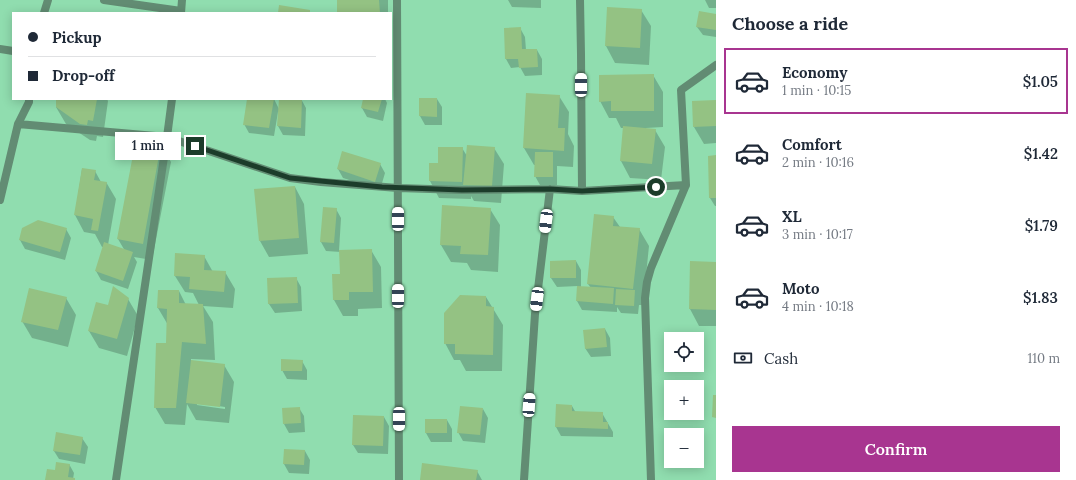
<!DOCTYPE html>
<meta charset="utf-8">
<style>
body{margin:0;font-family:Lora,serif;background:#f2f2f3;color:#1f2937;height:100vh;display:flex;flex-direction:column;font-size:15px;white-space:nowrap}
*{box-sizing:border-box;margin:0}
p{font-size:13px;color:#747a83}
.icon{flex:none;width:22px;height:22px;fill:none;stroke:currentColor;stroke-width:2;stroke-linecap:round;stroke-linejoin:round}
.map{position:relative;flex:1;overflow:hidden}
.drawer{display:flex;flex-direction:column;background:#fff;width:360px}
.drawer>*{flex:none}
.banner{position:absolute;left:12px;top:12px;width:380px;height:88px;border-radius:0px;box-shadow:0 2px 10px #0003;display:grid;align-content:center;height:88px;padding:0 16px;background:#fff}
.fabs{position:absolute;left:664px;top:332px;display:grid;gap:8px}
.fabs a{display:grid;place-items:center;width:40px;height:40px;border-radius:0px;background:#fff;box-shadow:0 2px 10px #0003;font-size:20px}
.end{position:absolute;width:18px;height:18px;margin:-9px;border:5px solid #1c3c2a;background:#fff;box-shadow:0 0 0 2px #fff}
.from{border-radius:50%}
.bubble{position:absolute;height:28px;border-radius:0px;background:#fff;box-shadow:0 2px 10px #0003;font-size:13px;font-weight:600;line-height:28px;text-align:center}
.car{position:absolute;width:12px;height:24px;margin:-12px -6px;border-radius:5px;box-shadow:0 0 3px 1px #0007;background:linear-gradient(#fff 24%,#345 0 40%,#fff 0 76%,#345 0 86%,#fff 0)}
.banner b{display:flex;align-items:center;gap:14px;height:38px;font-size:15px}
.banner b+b{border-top:1px solid #e0e1e3}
.banner i{width:10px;height:10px;background:#1f2937}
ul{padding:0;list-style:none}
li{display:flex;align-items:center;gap:12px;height:66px;margin:0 8px 6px;padding:0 8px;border:2px solid transparent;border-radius:0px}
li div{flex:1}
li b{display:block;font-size:15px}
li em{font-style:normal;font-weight:600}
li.active{border-color:#a83590}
li>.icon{width:36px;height:36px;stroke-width:1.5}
h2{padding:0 16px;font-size:18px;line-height:48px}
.pay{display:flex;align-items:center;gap:10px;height:44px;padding:0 16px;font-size:15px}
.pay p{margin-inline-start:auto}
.cta{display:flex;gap:8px;margin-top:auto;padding:8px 16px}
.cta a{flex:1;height:46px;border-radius:0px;background:#a83590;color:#fff;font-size:16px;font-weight:600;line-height:46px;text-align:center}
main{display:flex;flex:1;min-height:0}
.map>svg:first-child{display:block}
.shadow{fill:#0003;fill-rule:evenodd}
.building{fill:#94c283}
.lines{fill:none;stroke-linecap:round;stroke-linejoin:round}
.service{stroke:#628c73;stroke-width:8}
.route{stroke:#1c3c2a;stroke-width:5}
</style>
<main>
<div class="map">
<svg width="716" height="480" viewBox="0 0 716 480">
<rect width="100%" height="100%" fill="#90ddaf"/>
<path class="shadow" d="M 338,0 L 388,0 L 388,13 L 338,13 Z
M 508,0 L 541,0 L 541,8 L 512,7 Z
M 705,0 L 716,0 L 716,8 L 709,8 Z
M 608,8 L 641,10 L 651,26 L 649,65 L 615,63 L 606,46 Z
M 716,15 L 716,37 L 703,35 L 697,27 Z
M 520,28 L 525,37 L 526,50 L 537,50 L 542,59 L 542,75 L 525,76 L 520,67 L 511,68 L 506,59 Z
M 653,75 L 663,92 L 663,127 L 646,128 L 646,129 L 655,130 L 665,147 L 661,180 L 630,178 L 621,161 L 624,128 L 621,128 L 616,118 L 609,118 L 600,101 Z
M 559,96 L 569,112 L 568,134 L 574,146 L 573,167 L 557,166 L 557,185 L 540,185 L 535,176 L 535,165 L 534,165 L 524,148 Z
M 56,99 L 107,99 L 108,101 L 103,137 L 97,136 L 96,141 L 90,140 L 66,124 L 56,107 Z
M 248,99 L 274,99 L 279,109 L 280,99 L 301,99 L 306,108 L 305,136 L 283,135 L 278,126 L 279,112 L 278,112 L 274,136 L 249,133 L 244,124 Z
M 364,99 L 385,99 L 387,103 L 383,121 L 367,117 L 362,108 Z
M 437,99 L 442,107 L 442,125 L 425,125 L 420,116 Z
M 716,101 L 716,143 L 704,144 L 694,127 Z
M 137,140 L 161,145 L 171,162 L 152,260 L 134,257 L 137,262 L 128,289 L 101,280 L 96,271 L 104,247 L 102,247 L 95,234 L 84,232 L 75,215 L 82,169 L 95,171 L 101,182 L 106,182 L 116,199 L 108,245 L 125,251 L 118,239 Z
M 462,148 L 467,156 L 494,148 L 504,164 L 501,203 L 474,201 L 471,196 L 471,199 L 439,198 L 430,181 L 439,164 Z
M 716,156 L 716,206 L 715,206 L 710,198 Z
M 380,164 L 385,173 L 380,190 L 343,178 L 338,169 Z
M 295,187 L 304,204 L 308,254 L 269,257 L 260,241 Z
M 443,206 L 490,209 L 500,225 L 498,272 L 471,270 L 467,263 L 451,262 L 441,245 Z
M 324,208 L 336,209 L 341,218 L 339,251 L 371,250 L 381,267 L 382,308 L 358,309 L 358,316 L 343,316 L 334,300 L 341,275 L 341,252 L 326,251 L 321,242 Z
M 613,217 L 620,227 L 639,229 L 649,246 L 643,305 L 639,305 L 638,314 L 621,313 L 617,307 L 617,312 L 582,310 L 577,301 L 578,286 L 557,287 L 551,278 L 551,262 L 576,261 L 581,270 L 581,287 L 591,288 L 588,284 Z
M 66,229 L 71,238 L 65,260 L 25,249 L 20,240 Z
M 204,256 L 213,272 L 225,272 L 235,289 L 233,308 L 203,306 L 213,322 L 215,360 L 191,359 L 191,361 L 224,365 L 234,382 L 229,423 L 196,420 L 187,404 L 185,425 L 165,424 L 155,407 L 167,344 L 168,325 L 158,308 L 179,291 L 186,305 L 199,305 L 193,293 L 185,292 L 175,276 ZM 197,403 L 225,407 L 225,409 L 197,405 Z
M 716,263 L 716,326 L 699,326 L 690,309 Z
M 296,278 L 301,287 L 302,311 L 275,313 L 269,304 L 268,279 Z
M 486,297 L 503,325 L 502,371 L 466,371 L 460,360 L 454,360 L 445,343 Z
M 66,298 L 76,315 L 68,347 L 32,338 L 22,321 Z
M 128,299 L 138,316 L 127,356 L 99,348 L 89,331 L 108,306 Z
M 605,329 L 610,338 L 611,356 L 591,357 L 585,348 Z
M 302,361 L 307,370 L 307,380 L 287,379 L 282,370 Z
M 572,406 L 576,413 L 602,413 L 613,432 L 613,437 L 561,436 L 556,427 Z
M 299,408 L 304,416 L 305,432 L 289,433 L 284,424 Z
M 483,409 L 488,418 L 485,443 L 463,441 L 458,432 Z
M 384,417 L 389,426 L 388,454 L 358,453 L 353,445 Z
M 447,420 L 452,429 L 452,442 L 431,442 L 426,433 Z
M 82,438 L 88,447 L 85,464 L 59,459 L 54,451 Z
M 285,450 L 305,451 L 310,460 L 309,474 L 289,473 L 284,464 Z
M 69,464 L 74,473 L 73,479 L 75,480 L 46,480 L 56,471 Z
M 477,471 L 482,480 L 421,480 Z"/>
<path class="building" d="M 337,0 L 379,0 L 380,13 L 337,13 Z
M 279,5 L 310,10 L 310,13 L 278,13 Z
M 607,7 L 642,9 L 640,48 L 605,46 Z
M 699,11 L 716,14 L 716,30 L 696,27 Z
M 521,27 L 522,49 L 537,49 L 538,67 L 519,68 L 518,59 L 505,59 L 504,28 Z
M 654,74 L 654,111 L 611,111 L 611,101 L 599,102 L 599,75 Z
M 526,93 L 560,95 L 558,128 L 565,128 L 564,151 L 523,148 Z
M 419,98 L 437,98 L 437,117 L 419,116 Z
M 56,99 L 97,99 L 93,121 L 88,120 L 87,125 L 80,124 L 56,107 Z
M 247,99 L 274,99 L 269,128 L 243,125 Z
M 279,99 L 302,99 L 301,128 L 277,126 Z
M 363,99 L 382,99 L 378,112 L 361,108 Z
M 716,100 L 716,126 L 693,127 L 692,101 Z
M 623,126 L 656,129 L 652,164 L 620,161 Z
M 136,139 L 161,144 L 143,244 L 117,239 Z
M 467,145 L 495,147 L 492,186 L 463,185 Z
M 438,147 L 463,147 L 462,182 L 429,181 L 429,163 L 438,163 Z
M 342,151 L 381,163 L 375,182 L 337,169 Z
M 535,152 L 553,152 L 553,177 L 534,177 Z
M 716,155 L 716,198 L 709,198 L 708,156 Z
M 82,168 L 96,170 L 94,180 L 107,182 L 98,231 L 91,230 L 93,219 L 74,215 Z
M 295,186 L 299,238 L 259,241 L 254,189 Z
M 442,205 L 491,208 L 488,255 L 460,254 L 461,246 L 440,245 Z
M 323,207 L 337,208 L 334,243 L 320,242 Z
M 594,214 L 614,216 L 613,226 L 640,228 L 633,289 L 587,284 Z
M 38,220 L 67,228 L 60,252 L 19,240 L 22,228 Z
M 104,242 L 133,252 L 123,281 L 95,271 Z
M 372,249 L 373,292 L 349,292 L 349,300 L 333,300 L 332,274 L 340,274 L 339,250 Z
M 175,253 L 205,255 L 204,270 L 226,271 L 224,292 L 189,289 L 190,277 L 174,276 Z
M 576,260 L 576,278 L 550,278 L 550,261 Z
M 690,261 L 716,262 L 716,310 L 689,309 Z
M 297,277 L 298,303 L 268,304 L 267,278 Z
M 113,286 L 129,298 L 117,339 L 88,331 L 96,302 L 108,305 Z
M 577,286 L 614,288 L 613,304 L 576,301 Z
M 29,288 L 67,297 L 58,330 L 21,322 Z
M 616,289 L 635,290 L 634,306 L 615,305 Z
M 158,290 L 179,290 L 179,303 L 203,304 L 206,344 L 182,342 L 176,408 L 154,408 L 156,343 L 166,343 L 167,309 L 157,308 Z
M 460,295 L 486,296 L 486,306 L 494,307 L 493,355 L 455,354 L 455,344 L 444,344 L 444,313 Z
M 605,328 L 607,347 L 585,349 L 583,330 Z
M 281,359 L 303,360 L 302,371 L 281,371 Z
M 191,360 L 225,364 L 220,407 L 186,403 Z
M 713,395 L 716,395 L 716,418 L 712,417 Z
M 556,404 L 572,405 L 572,411 L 603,412 L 603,422 L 608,422 L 608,429 L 555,427 Z
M 460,406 L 483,408 L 480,435 L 457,433 Z
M 300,407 L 301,423 L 283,424 L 282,408 Z
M 353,415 L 384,416 L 383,446 L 352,445 Z
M 425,419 L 447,419 L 447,433 L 425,433 Z
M 56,432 L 83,437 L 80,455 L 53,451 Z
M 284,449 L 305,450 L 304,465 L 283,464 Z
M 56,462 L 70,464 L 68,477 L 75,478 L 75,480 L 45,480 L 47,469 L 55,470 Z
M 422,463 L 478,470 L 476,480 L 420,480 Z"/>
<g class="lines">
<path class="service" d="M 104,0 L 181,11
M 397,0 L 399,480
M 580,0 L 581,54 L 582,191
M 44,13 L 48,0
M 181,13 L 182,0
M 0,49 L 13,51
M 18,124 L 167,137 L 290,178 L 321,182 L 398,188 L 462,190 L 550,189 L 582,191 L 686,185
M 0,200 L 18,124 L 29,102 L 29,99
M 116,480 L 167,137 L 172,99
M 524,480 L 535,314 L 550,189
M 651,480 L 645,298 L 647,282 L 651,268 L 686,185 L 681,90 L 716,65"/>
</g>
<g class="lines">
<path class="route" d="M 195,146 L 290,178 L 382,187 L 462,190 L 550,189 L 582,191 L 656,187"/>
</g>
</svg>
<div class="fabs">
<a><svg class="icon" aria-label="locate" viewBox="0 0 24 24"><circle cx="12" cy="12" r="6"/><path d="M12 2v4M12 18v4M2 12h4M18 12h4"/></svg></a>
<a>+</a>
<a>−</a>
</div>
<i class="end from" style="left:656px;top:187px"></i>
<i class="end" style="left:195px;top:146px"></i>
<div class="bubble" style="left:115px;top:132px;width:66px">1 min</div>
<i class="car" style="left:581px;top:85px;rotate:0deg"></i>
<i class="car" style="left:398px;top:219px;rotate:0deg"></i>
<i class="car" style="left:546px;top:221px;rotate:187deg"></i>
<i class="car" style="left:398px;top:296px;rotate:0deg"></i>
<i class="car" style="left:537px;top:299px;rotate:187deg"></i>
<i class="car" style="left:529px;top:405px;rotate:4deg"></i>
<i class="car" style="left:399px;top:419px;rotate:180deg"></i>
<div class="banner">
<b><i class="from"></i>Pickup</b>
<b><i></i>Drop-off</b>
</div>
</div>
<section class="drawer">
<h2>Choose a ride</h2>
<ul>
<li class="active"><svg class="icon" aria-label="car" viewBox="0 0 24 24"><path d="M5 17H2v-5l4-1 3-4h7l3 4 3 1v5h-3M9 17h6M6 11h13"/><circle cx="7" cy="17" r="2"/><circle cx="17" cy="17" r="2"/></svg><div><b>Economy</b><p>1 min · 10:15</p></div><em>$1.05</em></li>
<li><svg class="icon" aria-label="car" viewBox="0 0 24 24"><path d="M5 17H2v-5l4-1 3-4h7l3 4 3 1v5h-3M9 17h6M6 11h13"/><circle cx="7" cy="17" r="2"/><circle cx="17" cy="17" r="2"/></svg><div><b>Comfort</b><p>2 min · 10:16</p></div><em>$1.42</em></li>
<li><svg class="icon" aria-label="car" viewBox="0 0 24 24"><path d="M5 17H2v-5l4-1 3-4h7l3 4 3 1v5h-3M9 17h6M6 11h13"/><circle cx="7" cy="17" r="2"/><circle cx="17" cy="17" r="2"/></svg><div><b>XL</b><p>3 min · 10:17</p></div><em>$1.79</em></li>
<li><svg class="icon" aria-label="car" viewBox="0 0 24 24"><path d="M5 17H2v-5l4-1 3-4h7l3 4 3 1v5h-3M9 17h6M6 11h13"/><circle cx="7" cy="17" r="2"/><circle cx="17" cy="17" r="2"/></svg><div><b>Moto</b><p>4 min · 10:18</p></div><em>$1.83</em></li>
</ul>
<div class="pay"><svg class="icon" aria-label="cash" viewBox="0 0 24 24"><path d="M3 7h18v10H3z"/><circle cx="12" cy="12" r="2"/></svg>Cash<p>110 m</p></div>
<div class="cta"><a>Confirm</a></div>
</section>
</main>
